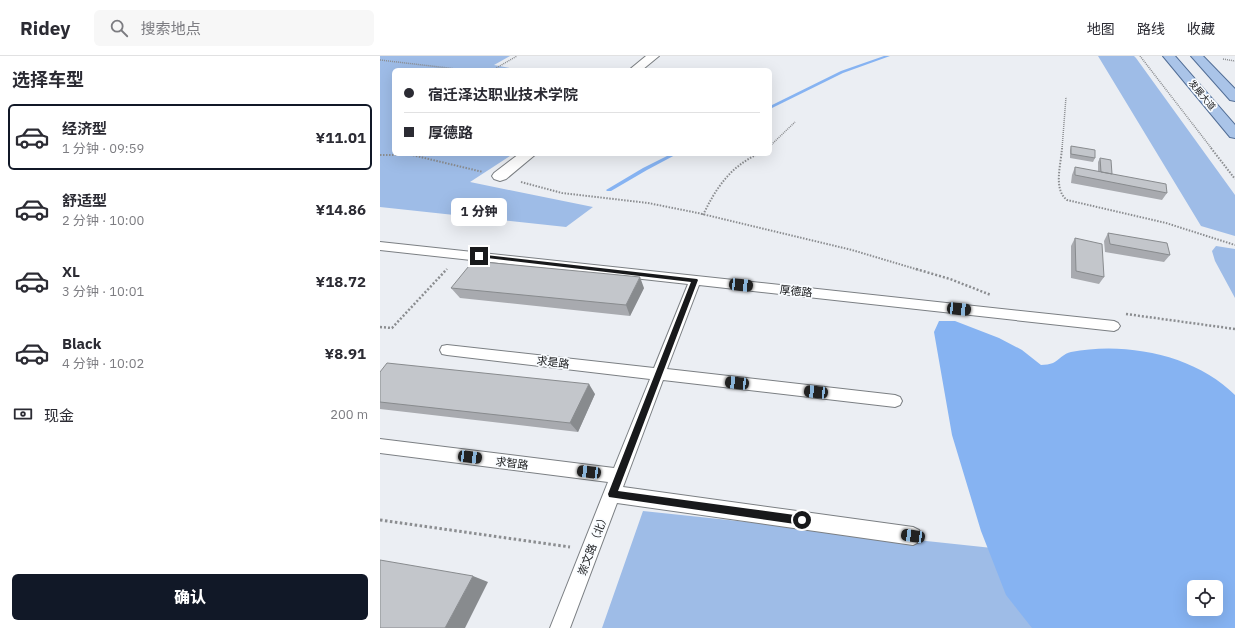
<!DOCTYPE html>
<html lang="zh">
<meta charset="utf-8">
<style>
body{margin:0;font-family:"IBM Plex Sans","Noto Sans SC",sans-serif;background:#f7f7f7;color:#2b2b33;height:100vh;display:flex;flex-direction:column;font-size:15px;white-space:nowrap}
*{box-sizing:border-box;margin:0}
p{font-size:13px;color:#7c7c81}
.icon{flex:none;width:22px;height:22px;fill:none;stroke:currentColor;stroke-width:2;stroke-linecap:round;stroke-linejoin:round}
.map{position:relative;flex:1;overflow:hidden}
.panel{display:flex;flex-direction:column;background:#fff;width:380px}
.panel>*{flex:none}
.top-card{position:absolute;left:12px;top:12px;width:380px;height:88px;border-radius:6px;box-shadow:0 4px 16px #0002;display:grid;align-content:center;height:88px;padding:0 12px;background:#fff}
.fabs{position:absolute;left:807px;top:524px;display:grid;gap:8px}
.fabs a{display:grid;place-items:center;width:36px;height:36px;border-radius:6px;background:#fff;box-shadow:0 4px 16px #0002;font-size:20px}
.end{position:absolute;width:18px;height:18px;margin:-9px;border:5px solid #18191b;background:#fff;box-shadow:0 0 0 2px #fff}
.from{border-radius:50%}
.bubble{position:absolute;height:28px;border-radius:6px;background:#fff;box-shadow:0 4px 16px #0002;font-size:13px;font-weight:800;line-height:28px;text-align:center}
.car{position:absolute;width:12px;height:24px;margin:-12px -6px;border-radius:5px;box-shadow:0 0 3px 1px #0007;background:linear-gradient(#222 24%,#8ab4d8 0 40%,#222 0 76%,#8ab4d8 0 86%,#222 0)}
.top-card b{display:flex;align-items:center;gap:14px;height:38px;font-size:15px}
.top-card b+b{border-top:1px solid #e1e1e2}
.top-card i{width:10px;height:10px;background:#2b2b33}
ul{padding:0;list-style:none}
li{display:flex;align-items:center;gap:12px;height:66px;margin:0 8px 6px;padding:0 4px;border:2px solid transparent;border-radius:6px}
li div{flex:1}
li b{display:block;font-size:15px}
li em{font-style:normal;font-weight:800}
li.active{border-color:#111827}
li>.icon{width:36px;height:36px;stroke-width:1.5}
h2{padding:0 12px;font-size:18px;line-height:48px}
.pay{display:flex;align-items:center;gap:10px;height:44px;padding:0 12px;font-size:15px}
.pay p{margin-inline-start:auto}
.action{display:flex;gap:8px;margin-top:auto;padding:8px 12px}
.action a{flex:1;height:46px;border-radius:6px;background:#111827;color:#fff;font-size:16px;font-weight:800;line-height:46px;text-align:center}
header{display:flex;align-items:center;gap:24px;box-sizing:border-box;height:56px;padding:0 20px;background:#fff;border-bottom:1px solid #e1e1e2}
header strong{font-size:19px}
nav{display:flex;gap:22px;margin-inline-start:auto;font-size:14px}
.search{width:280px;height:36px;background:#f7f7f7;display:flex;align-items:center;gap:10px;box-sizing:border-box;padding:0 14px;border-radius:6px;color:#7c7c81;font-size:15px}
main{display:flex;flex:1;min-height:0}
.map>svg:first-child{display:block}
.green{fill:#9ebce7}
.water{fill:#86b3f2;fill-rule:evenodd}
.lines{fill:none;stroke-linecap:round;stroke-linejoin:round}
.stream{fill:#86b3f2;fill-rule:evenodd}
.service-casing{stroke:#7b7f83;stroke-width:2}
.minor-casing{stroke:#7b7f83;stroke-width:2}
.primary-casing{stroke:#526e96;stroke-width:2}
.path-far3{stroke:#8b8d90;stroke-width:1.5;stroke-dasharray:1 1;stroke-linecap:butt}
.path-far2{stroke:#8b8d90;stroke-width:2;stroke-dasharray:1.5 1.5;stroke-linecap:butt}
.path-far1{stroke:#8b8d90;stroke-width:2.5;stroke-dasharray:2 2;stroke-linecap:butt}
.path{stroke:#8b8d90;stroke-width:3;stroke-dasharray:2.5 2.5;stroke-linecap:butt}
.service{fill:#fff;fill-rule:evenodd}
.minor{fill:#fff;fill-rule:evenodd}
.primary{fill:#aac4e8;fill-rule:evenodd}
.wall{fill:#a8aaaf}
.shaded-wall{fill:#888b8e}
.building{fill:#c3c6cb;stroke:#888b8e}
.route{fill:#18191b}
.labels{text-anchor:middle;stroke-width:3.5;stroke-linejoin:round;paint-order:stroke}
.far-street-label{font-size:9px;fill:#18191b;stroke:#f9fcff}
.street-label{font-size:11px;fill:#18191b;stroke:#f9fcff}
</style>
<header>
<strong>Ridey</strong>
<div class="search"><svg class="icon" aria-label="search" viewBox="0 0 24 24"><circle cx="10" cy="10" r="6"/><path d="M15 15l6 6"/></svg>搜索地点</div>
<nav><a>地图</a><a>路线</a><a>收藏</a></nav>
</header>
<main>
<section class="panel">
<h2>选择车型</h2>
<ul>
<li class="active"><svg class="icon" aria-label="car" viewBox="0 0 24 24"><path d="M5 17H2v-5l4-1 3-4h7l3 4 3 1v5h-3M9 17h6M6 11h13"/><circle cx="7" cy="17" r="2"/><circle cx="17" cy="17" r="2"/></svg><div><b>经济型</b><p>1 分钟 · 09:59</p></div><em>¥11.01</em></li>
<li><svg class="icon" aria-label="car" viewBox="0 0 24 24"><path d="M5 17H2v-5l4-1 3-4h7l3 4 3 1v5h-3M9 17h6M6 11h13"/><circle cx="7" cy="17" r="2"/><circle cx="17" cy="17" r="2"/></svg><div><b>舒适型</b><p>2 分钟 · 10:00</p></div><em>¥14.86</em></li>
<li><svg class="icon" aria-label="car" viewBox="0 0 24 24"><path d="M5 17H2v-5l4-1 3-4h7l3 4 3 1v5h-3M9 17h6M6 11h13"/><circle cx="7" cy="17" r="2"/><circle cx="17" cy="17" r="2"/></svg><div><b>XL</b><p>3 分钟 · 10:01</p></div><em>¥18.72</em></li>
<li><svg class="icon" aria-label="car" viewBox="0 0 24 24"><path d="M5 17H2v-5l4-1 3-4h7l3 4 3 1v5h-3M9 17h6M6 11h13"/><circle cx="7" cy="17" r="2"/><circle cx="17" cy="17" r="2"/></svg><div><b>Black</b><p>4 分钟 · 10:02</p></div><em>¥8.91</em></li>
</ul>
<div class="pay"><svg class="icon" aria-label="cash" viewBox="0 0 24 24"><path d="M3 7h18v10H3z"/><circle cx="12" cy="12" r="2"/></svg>现金<p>200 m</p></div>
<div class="action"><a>确认</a></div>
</section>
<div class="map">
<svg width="855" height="572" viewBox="0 0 855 572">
<rect width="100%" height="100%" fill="#ebeef3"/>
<path class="green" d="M 0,0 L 130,0 L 114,9 L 140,14 L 14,14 L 14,98 L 133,98 L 90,126 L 213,151 L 186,171 L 0,151 Z
M 718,0 L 754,0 L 756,2 L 855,139 L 855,180 L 821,170 Z
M 836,190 L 855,193 L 855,242 L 835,205 L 832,195 Z
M 263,455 L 697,501 L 714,572 L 222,572 Z"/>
<path class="water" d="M 559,265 L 575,265 L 619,282 L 642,294 L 661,309 C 665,309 670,308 673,307 C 679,304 684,297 691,296 C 745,285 816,299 855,339 L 855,572 L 652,572 L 626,539 L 601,475 L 572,379 L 554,276 ZM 814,531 L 836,531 L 836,553 L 814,553 Z"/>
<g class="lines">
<path class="stream" d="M 504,0 L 510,0 L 463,17 L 390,53 L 390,50 L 461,15 Z
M 291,98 L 297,98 L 267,114 L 231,135 L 227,135 L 226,134 L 263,112 Z"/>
<defs>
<path id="service" d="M 0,186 L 734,265 L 738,267 L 740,270 L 738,273 L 734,275 L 319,229 L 287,313 L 515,339 L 520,341 L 522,345 L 520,349 L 515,351 L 283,324 L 243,431 L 533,471 L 539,474 L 542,480 L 539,486 L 533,489 L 237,447 L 190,572 L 170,572 L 228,426 L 0,397 L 0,383 L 234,412 L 270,323 L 67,299 L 62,298 L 60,294 L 62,290 L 67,289 L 274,312 L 308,228 L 0,194 Z"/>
<path id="minor" d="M 266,0 L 279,0 L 262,14 L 249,14 Z
M 139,98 L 156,98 L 126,123 L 120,125 L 114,123 L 112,120 L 114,117 Z"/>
<path id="primary" d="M 783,0 L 795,0 L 855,69 L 855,82 L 850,81 Z
M 811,0 L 823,0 L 855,33 L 855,45 L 850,44 Z"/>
</defs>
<use href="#service" class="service-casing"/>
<use href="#minor" class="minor-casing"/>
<use href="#primary" class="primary-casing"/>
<path class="path-far3" d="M 760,0 L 832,93
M 843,3 L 855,5
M 0,4 L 85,14
M 113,14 L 137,0
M 390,90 L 415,66
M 682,93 L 686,41"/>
<path class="path-far2" d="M 682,92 C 681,109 673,133 687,144 L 786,167 L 855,189
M 831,92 L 855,123
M 0,99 L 32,99 L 103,116
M 141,126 L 182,137 L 268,147 L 318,157 L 472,194 L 539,214
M 323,159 C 336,132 350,111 378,98"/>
<path class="path-far1" d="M 536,213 L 570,223 L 611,239
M 746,258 L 855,273
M 0,271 L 12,272 L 67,213"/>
<path class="path" d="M 0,464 L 190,491"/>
<use href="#service" class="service"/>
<use href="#minor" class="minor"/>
<use href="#primary" class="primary"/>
</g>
<path class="wall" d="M 691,90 L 715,102 L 713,106 L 690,102 L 690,94 Z
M 720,102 L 732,118 L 787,137 L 782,144 L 691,127 L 692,119 L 695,111 L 718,116 L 718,106 Z
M 728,177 L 790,199 L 784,206 L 725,196 L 724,185 Z
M 695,182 L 724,221 L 719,228 L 691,222 L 691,190 Z
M 71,232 L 264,232 L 250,260 L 80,242 Z
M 0,316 L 215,338 L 198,376 L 0,353 Z"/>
<path class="shaded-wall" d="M 260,221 L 264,232 L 250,260 L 246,249 Z
M 209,328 L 215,338 L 198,376 L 190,367 Z
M 93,520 L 108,526 L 85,572 L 65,572 Z"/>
<path class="building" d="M 691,90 L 715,94 L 715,102 L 691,98 Z
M 720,102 L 731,104 L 732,118 L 721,116 Z
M 695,111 L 786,128 L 787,137 L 695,119 Z
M 728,177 L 787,187 L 790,199 L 730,188 Z
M 695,182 L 722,188 L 724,221 L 696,215 Z
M 93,205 L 260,221 L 246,249 L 71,232 Z
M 7,307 L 209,328 L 190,367 L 0,346 L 0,316 Z
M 0,504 L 93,520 L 65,572 L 0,572 Z"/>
<path class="route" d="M 97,198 L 317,223 L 318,224 L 238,435 L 422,460 L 425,461 L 427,464 L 425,467 L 422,469 L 229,441 L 228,438 L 311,226 L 99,201 L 96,200 Z"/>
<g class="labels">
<g class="far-street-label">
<text transform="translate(822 39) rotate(50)" y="3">发展大道</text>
</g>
<g class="street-label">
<text transform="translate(416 235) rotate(6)" y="4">厚德路</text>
<text transform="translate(173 306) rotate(7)" y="4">求是路</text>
<text transform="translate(132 407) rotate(7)" y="4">求智路</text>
<text transform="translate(213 488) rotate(-69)" y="4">崇文路（北）</text>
</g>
</g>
</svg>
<div class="fabs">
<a><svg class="icon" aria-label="locate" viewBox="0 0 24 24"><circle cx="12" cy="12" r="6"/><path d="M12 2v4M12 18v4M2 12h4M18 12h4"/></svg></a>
</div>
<i class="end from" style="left:422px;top:464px"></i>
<i class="end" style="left:99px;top:200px"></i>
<div class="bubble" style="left:71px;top:142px;width:56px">1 分钟</div>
<i class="car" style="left:361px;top:229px;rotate:96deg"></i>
<i class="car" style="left:579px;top:253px;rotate:96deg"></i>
<i class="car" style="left:357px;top:327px;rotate:276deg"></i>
<i class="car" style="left:436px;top:336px;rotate:276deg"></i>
<i class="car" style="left:90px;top:401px;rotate:97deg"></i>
<i class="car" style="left:209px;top:416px;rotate:277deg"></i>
<i class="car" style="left:533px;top:480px;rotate:278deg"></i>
<div class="top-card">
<b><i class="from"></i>宿迁泽达职业技术学院</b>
<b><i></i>厚德路</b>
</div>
</div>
</main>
